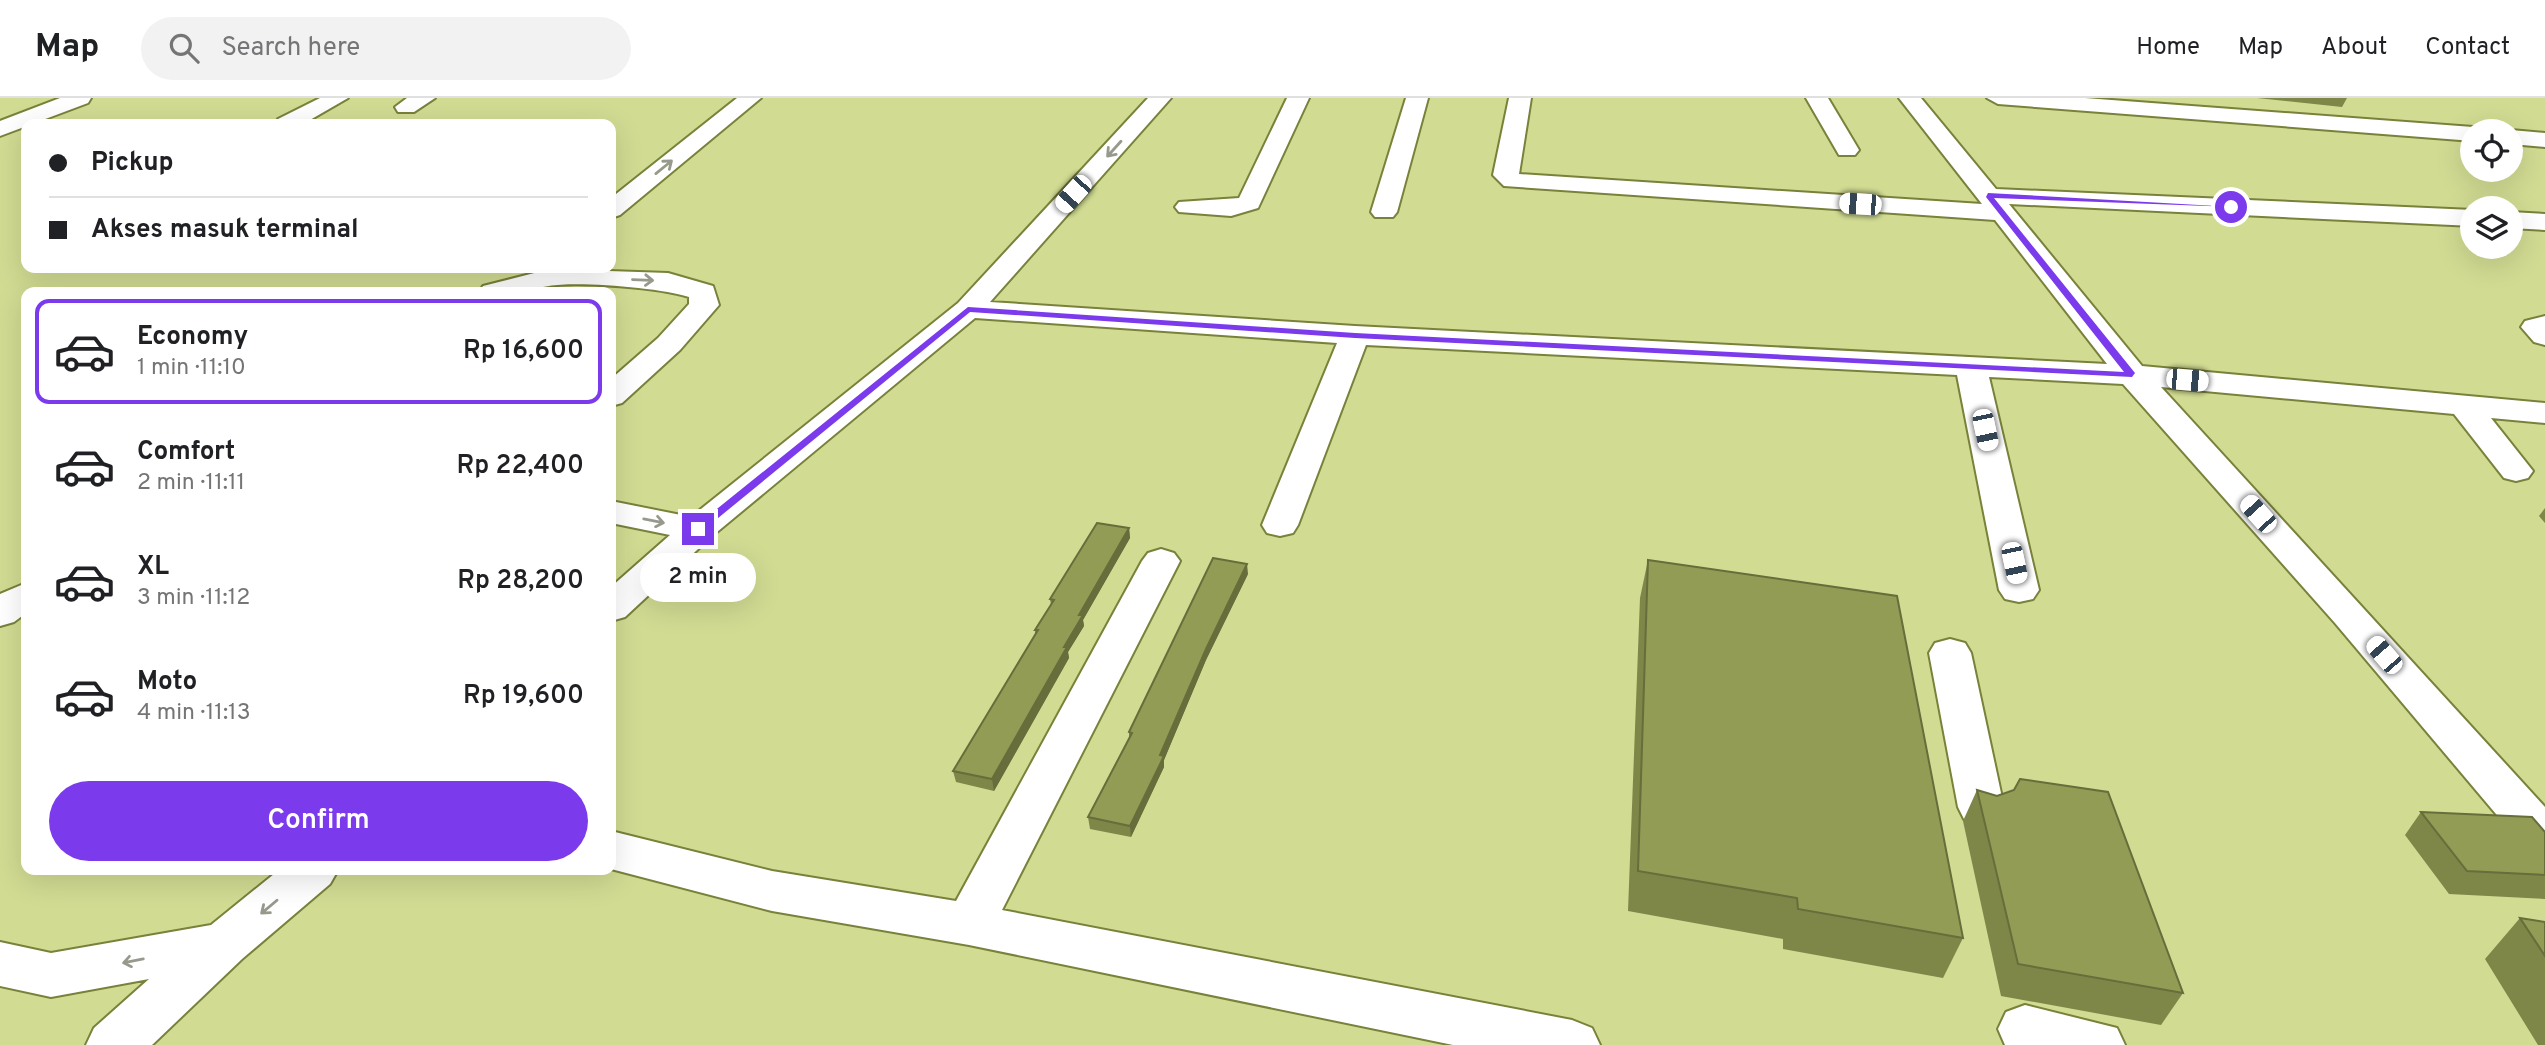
<!DOCTYPE html>
<meta charset="utf-8">
<style>
body{margin:0;font-family:Overpass,sans-serif;background:#f2f2f2;color:#202124;height:100vh;display:flex;flex-direction:column;font-size:26px;white-space:nowrap}
*{box-sizing:border-box;margin:0}
p{font-size:23px;color:#757577}
.icon{flex:none;width:38px;height:38px;fill:none;stroke:currentColor;stroke-width:2;stroke-linecap:round;stroke-linejoin:round}
.map{position:relative;flex:1;overflow:hidden}
.details{position:absolute;left:21px;top:189px;width:595px;height:588px;display:flex;flex-direction:column;background:#fff;border-radius:14px;box-shadow:0 7px 28px #0002}
.details>*{flex:none}
.banner{position:absolute;left:21px;top:21px;width:595px;height:154px;border-radius:14px;box-shadow:0 7px 28px #0002;display:grid;align-content:center;height:154px;padding:0 28px;background:#fff}
.tools{position:absolute;left:2460px;top:21px;display:grid;gap:14px}
.tools a{display:grid;place-items:center;width:63px;height:63px;border-radius:50%;background:#fff;box-shadow:0 7px 28px #0002;font-size:35px}
.end{position:absolute;width:32px;height:32px;margin:-16px;border:9px solid #7c3aed;background:#fff;box-shadow:0 0 0 4px #fff}
.from{border-radius:50%}
.bubble{position:absolute;height:49px;border-radius:24px;background:#fff;box-shadow:0 7px 28px #0002;font-size:23px;font-weight:600;line-height:49px;text-align:center}
.car{position:absolute;width:21px;height:42px;margin:-21px -10px;border-radius:9px;box-shadow:0 0 5px 2px #0007;background:linear-gradient(#fff 24%,#345 0 40%,#fff 0 76%,#345 0 86%,#fff 0)}
.banner b{display:flex;align-items:center;gap:24px;height:66px;font-size:26px}
.banner b+b{border-top:2px solid #e0e0e0}
.banner i{width:18px;height:18px;background:#202124}
ul{padding:12px 0 0;list-style:none}
li{display:flex;align-items:center;gap:21px;height:105px;margin:0 14px 10px;padding:0 14px;border:4px solid transparent;border-radius:14px}
li div{flex:1}
li b{display:block;font-size:26px}
li em{font-style:normal;font-weight:600}
li.selected{border-color:#7c3aed}
li>.icon{width:63px;height:63px;stroke-width:1.5}
.action{display:flex;gap:14px;margin-top:auto;padding:14px 28px}
.action a{flex:1;height:80px;border-radius:42px;background:#7c3aed;color:#fff;font-size:28px;font-weight:600;line-height:80px;text-align:center}
header{display:flex;align-items:center;gap:42px;box-sizing:border-box;height:98px;padding:0 35px;background:#fff;border-bottom:2px solid #e0e0e0}
header strong{font-size:33px}
nav{display:flex;gap:38px;margin-inline-start:auto;font-size:24px}
.search{width:490px;height:63px;background:#f2f2f2;display:flex;align-items:center;gap:18px;box-sizing:border-box;padding:0 24px;border-radius:38px;color:#757577;font-size:26px}
.map>svg:first-child{display:block}
.lines{fill:none;stroke-linecap:round;stroke-linejoin:round}
.minor-casing{stroke:#79813a;stroke-width:4}
.minor{fill:#fff;fill-rule:evenodd}
.wall{fill:#7e8648}
.shaded-wall{fill:#676d3b}
.building{fill:#939c54;stroke:#676d3b;stroke-width:2}
.oneway{stroke:#98998d}
.route{fill:#7c3aed}
</style>
<header>
<strong>Map</strong>
<div class="search"><svg class="icon" aria-label="search" viewBox="0 0 24 24"><circle cx="10" cy="10" r="6"/><path d="M15 15l6 6"/></svg>Search here</div>
<nav><a>Home</a><a>Map</a><a>About</a><a>Contact</a></nav>
</header>
<div class="map">
<svg width="2545" height="947" viewBox="0 0 2545 947">
<rect width="100%" height="100%" fill="#d1db92"/>
<g class="lines">
<defs>
<path id="minor" d="M 60,0 L 91,0 L 88,5 L 0,38 L 0,23 Z
M 320,0 L 348,0 L 303,26 L 275,26 L 278,21 Z
M 407,0 L 435,0 L 414,14 L 398,14 L 395,9 Z
M 737,0 L 761,0 L 620,117 L 611,120 L 611,100 Z
M 1148,0 L 1171,0 L 990,204 L 1355,228 L 2107,266 L 1995,122 L 1504,88 L 1493,77 L 1509,0 L 1531,0 L 1519,76 L 1982,106 L 1899,0 L 1921,0 L 1996,91 L 2473,112 L 2473,128 L 2009,106 L 2142,268 L 2545,305 L 2545,325 L 2491,320 L 2533,373 L 2528,380 L 2516,383 L 2504,380 L 2454,316 L 2161,289 L 2545,709 L 2545,759 L 2528,754 L 2335,525 L 2123,286 L 1989,279 L 2039,492 L 2033,501 L 2019,504 L 2005,501 L 1999,492 L 1957,277 L 1366,247 L 1298,427 L 1293,435 L 1280,438 L 1267,435 L 1262,427 L 1337,245 L 975,220 L 711,439 L 625,519 L 611,523 L 611,489 L 670,437 L 611,425 L 611,403 L 691,419 L 958,205 Z
M 1287,0 L 1309,0 L 1258,110 L 1231,118 L 1179,114 L 1175,109 L 1179,104 L 1239,100 Z
M 1406,0 L 1428,0 L 1397,114 L 1393,119 L 1375,119 L 1371,114 Z
M 1806,0 L 1828,0 L 1859,52 L 1855,57 L 1839,57 Z
M 1987,0 L 2085,0 L 2473,29 L 2483,33 L 2473,33 L 2473,43 L 1998,6 Z
M 2511,32 L 2545,35 L 2545,49 L 2511,46 L 2511,33 L 2506,33 Z
M 2511,114 L 2545,116 L 2545,132 L 2511,130 Z
M 550,171 L 668,175 L 713,188 L 719,207 L 680,252 L 622,305 L 611,308 L 611,281 L 658,240 L 689,206 L 689,199 C 661,190 578,183 549,188 C 525,192 503,195 479,194 L 483,188 Z
M 2545,218 L 2545,247 L 2534,244 L 2521,229 L 2525,223 Z
M 1161,451 L 1174,455 L 1180,463 L 1002,812 L 1572,922 L 1592,930 L 1600,947 L 1453,947 L 969,847 L 772,813 L 611,771 L 611,733 L 772,773 L 956,803 L 1142,463 L 1148,455 Z
M 26,485 L 26,515 L 14,524 L 0,528 L 0,496 Z
M 1950,541 L 1965,545 L 1971,555 L 2004,709 L 1998,721 L 1981,727 L 1964,721 L 1958,709 L 1929,555 L 1935,545 Z
M 279,772 L 338,772 L 330,786 L 242,861 L 152,947 L 86,947 L 94,930 L 149,881 L 51,899 L 0,888 L 0,844 L 51,855 L 211,827 Z
M 2025,907 L 2117,930 L 2125,947 L 2005,947 L 1998,931 L 2006,914 Z"/>
</defs>
<use href="#minor" class="minor-casing"/>
<use href="#minor" class="minor"/>
</g>
<path class="wall" d="M 2257,0 L 2347,0 L 2342,9 Z
M 2545,410 L 2545,425 L 2539,418 Z
M 1129,430 L 1130,440 L 1083,522 L 1084,528 L 1068,554 L 1069,560 L 994,693 L 956,684 L 953,673 L 1035,536 L 1035,532 L 1051,507 L 1050,501 Z
M 1648,462 L 1963,840 L 1943,880 L 1783,851 L 1783,841 L 1628,813 L 1640,500 Z
M 1248,476 L 1206,562 L 1164,662 L 1164,669 L 1131,739 L 1090,731 L 1088,719 L 1129,640 L 1129,634 Z
M 1977,692 L 2183,895 L 2161,927 L 2001,898 L 1963,723 Z
M 2421,714 L 2545,734 L 2545,801 L 2449,796 L 2405,737 Z
M 2520,820 L 2545,824 L 2545,947 L 2538,947 L 2485,861 Z"/>
<path class="shaded-wall" d="M 1129,430 L 1130,440 L 1083,522 L 1084,528 L 1068,554 L 1069,560 L 994,693 L 992,681 L 1064,549 L 1079,517 Z
M 1247,466 L 1248,476 L 1206,562 L 1164,662 L 1164,669 L 1131,739 L 1130,728 L 1206,551 Z"/>
<path class="building" d="M 1097,425 L 1129,430 L 1079,517 L 1083,517 L 1064,549 L 1067,549 L 992,681 L 953,673 L 1038,532 L 1035,532 L 1054,502 L 1050,501 Z
M 1213,460 L 1247,466 L 1206,551 L 1160,657 L 1164,658 L 1130,728 L 1088,719 L 1132,635 L 1129,634 Z
M 1648,462 L 1897,498 L 1963,840 L 1798,811 L 1797,800 L 1638,773 Z
M 2020,681 L 2108,694 L 2183,895 L 2018,866 L 1977,692 L 1997,698 L 2014,692 Z
M 2421,714 L 2532,719 L 2545,734 L 2545,777 L 2467,773 Z
M 2520,820 L 2545,824 L 2545,858 Z"/>
<defs><path id="oneway-shaft" d="M-6 0H5M1.5-3L5.5 0L1.5 3" fill="none" stroke-width="1.6" stroke-linecap="round" stroke-linejoin="round" transform="scale(1.75)"/></defs>
<g class="oneway">
<use href="#oneway-shaft" transform="translate(1114 51) rotate(132)"/>
<use href="#oneway-shaft" transform="translate(664 69) rotate(-39)"/>
<use href="#oneway-shaft" transform="translate(643 182) rotate(2)"/>
<use href="#oneway-shaft" transform="translate(654 423) rotate(11)"/>
<use href="#oneway-shaft" transform="translate(269 809) rotate(140)"/>
<use href="#oneway-shaft" transform="translate(133 863) rotate(169)"/>
</g>
<path class="route" d="M 1988,95 L 2234,109 L 1994,100 L 2135,275 L 2132,279 L 1355,240 L 970,214 L 701,434 L 692,431 L 968,209 L 1355,235 L 2124,274 L 1986,99 Z"/>
</svg>
<div class="tools">
<a><svg class="icon" aria-label="locate" viewBox="0 0 24 24"><circle cx="12" cy="12" r="6"/><path d="M12 2v4M12 18v4M2 12h4M18 12h4"/></svg></a>
<a><svg class="icon" aria-label="layers" viewBox="0 0 24 24"><path d="M12 4l9 5-9 5-9-5zM3 14l9 5 9-5"/></svg></a>
</div>
<i class="end from" style="left:2231px;top:109px"></i>
<i class="end" style="left:698px;top:431px"></i>
<div class="bubble" style="left:640px;top:455px;width:116px">2 min</div>
<i class="car" style="left:1073px;top:96px;rotate:222deg"></i>
<i class="car" style="left:1860px;top:106px;rotate:274deg"></i>
<i class="car" style="left:2187px;top:282px;rotate:95deg"></i>
<i class="car" style="left:1985px;top:332px;rotate:168deg"></i>
<i class="car" style="left:2258px;top:416px;rotate:318deg"></i>
<i class="car" style="left:2014px;top:465px;rotate:168deg"></i>
<i class="car" style="left:2384px;top:557px;rotate:319deg"></i>
<div class="banner">
<b><i class="from"></i>Pickup</b>
<b><i></i>Akses masuk terminal</b>
</div>
<section class="details">
<ul>
<li class="selected"><svg class="icon" aria-label="car" viewBox="0 0 24 24"><path d="M5 17H2v-5l4-1 3-4h7l3 4 3 1v5h-3M9 17h6M6 11h13"/><circle cx="7" cy="17" r="2"/><circle cx="17" cy="17" r="2"/></svg><div><b>Economy</b><p>1 min · 11:10</p></div><em>Rp 16,600</em></li>
<li><svg class="icon" aria-label="car" viewBox="0 0 24 24"><path d="M5 17H2v-5l4-1 3-4h7l3 4 3 1v5h-3M9 17h6M6 11h13"/><circle cx="7" cy="17" r="2"/><circle cx="17" cy="17" r="2"/></svg><div><b>Comfort</b><p>2 min · 11:11</p></div><em>Rp 22,400</em></li>
<li><svg class="icon" aria-label="car" viewBox="0 0 24 24"><path d="M5 17H2v-5l4-1 3-4h7l3 4 3 1v5h-3M9 17h6M6 11h13"/><circle cx="7" cy="17" r="2"/><circle cx="17" cy="17" r="2"/></svg><div><b>XL</b><p>3 min · 11:12</p></div><em>Rp 28,200</em></li>
<li><svg class="icon" aria-label="car" viewBox="0 0 24 24"><path d="M5 17H2v-5l4-1 3-4h7l3 4 3 1v5h-3M9 17h6M6 11h13"/><circle cx="7" cy="17" r="2"/><circle cx="17" cy="17" r="2"/></svg><div><b>Moto</b><p>4 min · 11:13</p></div><em>Rp 19,600</em></li>
</ul>
<div class="action"><a>Confirm</a></div>
</section>
</div>
